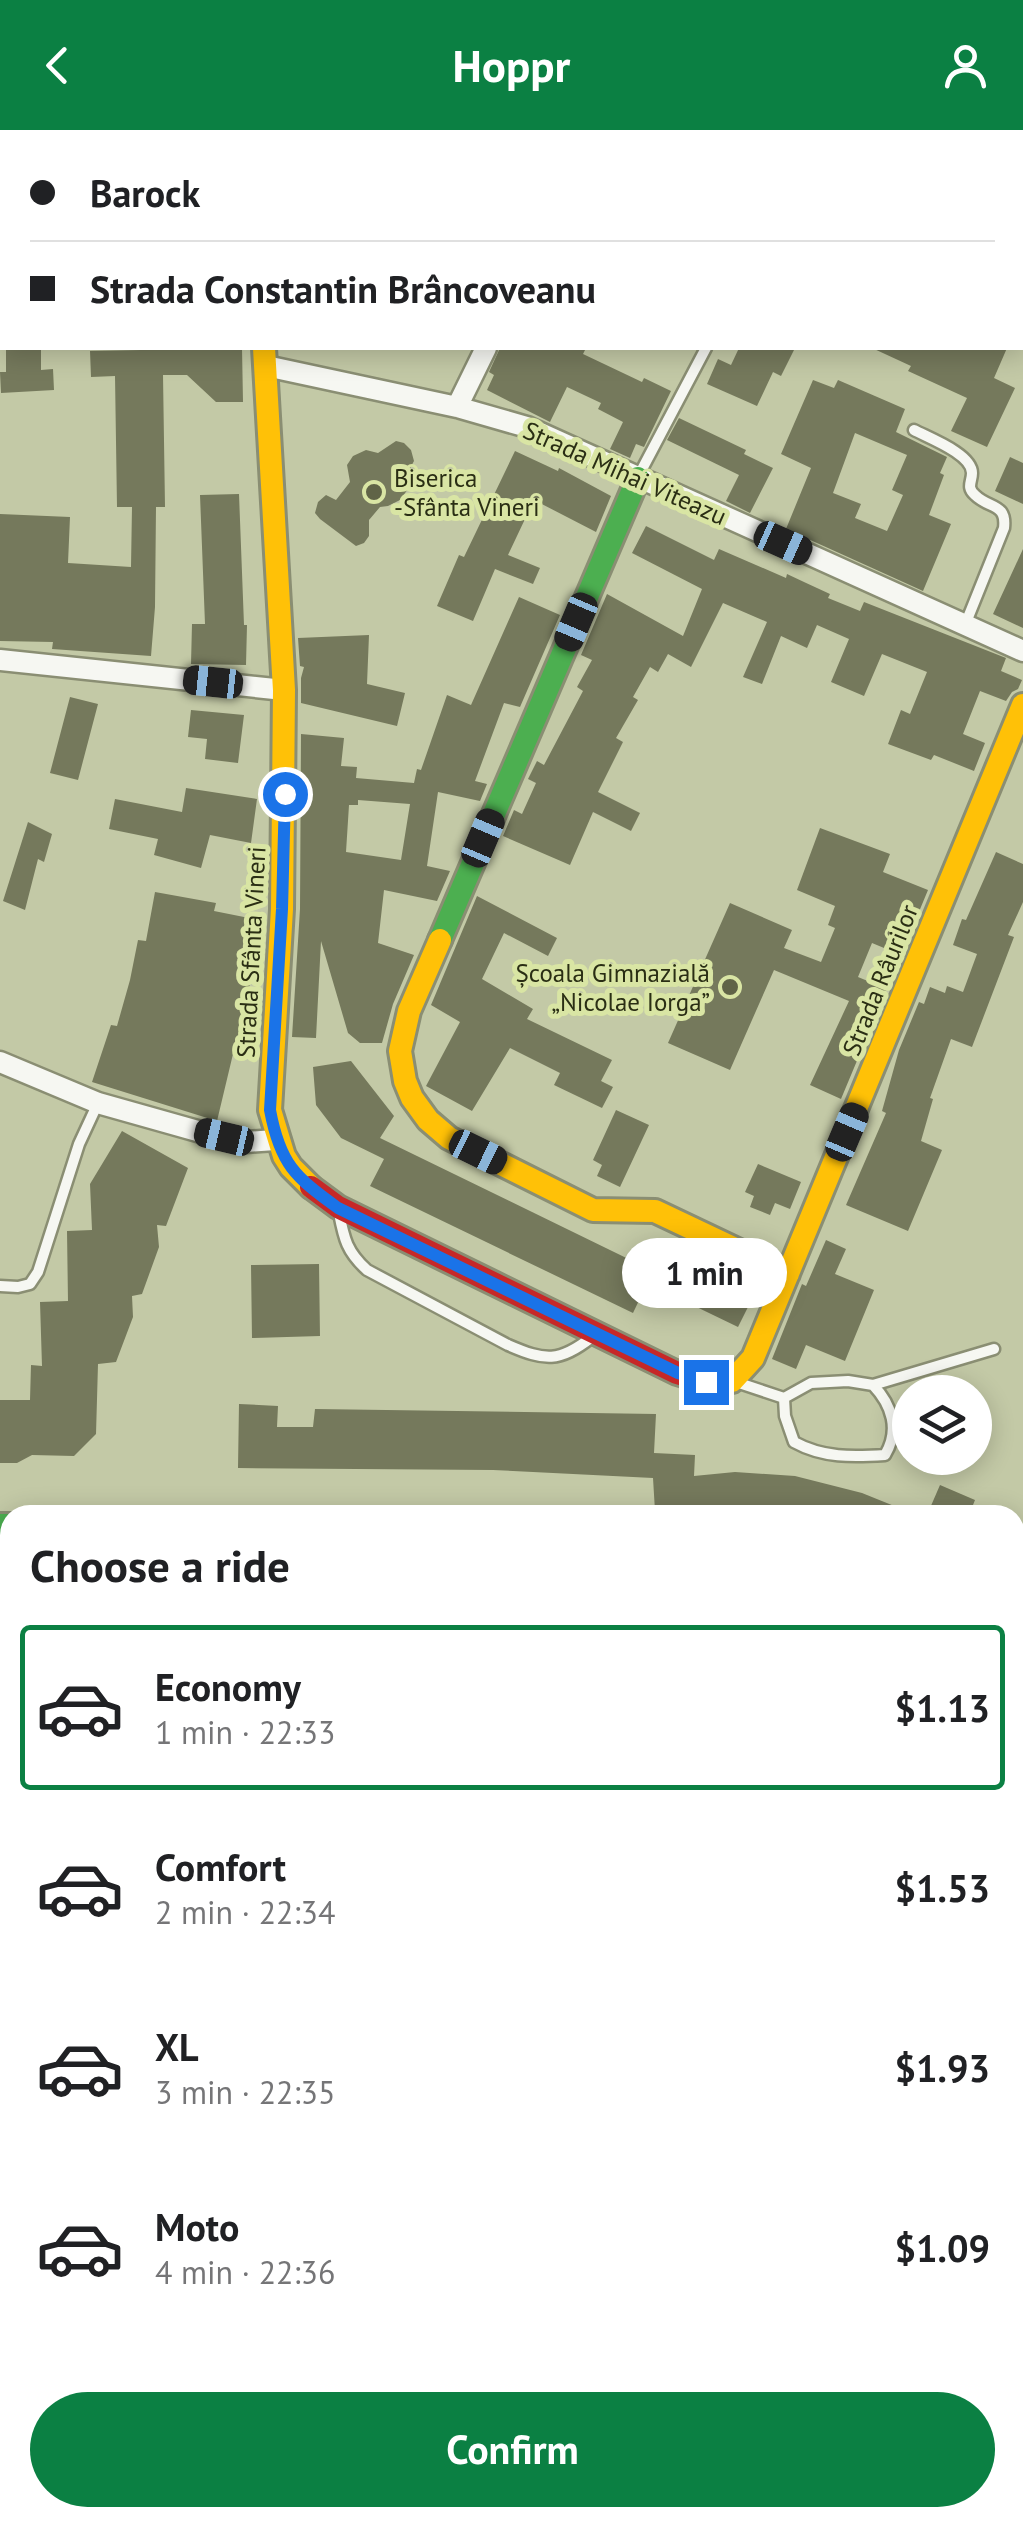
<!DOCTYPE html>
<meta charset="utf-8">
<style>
body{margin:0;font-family:"PT Sans",sans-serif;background:#f6f6f6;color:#202124;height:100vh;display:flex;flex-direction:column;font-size:38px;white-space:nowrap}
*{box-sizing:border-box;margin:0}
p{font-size:32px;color:#757577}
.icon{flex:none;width:55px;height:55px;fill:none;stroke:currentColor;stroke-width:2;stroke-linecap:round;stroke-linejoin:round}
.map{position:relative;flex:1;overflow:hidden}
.drawer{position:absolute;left:0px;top:1375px;width:1025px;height:1022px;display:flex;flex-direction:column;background:#fff;border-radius:30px 30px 0 0;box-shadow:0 5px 25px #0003}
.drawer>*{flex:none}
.top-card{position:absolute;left:0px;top:0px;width:1025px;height:220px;box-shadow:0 5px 25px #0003;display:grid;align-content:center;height:220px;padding:0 30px;background:#fff}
.controls{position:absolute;left:892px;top:1245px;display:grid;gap:20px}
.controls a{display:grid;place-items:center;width:100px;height:100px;border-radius:50%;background:#fff;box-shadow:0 5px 25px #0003;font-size:50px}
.end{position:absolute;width:45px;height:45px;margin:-22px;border:12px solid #1a73e8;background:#fff;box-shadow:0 0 0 5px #fff}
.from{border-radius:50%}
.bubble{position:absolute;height:70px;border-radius:35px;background:#fff;box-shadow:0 5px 25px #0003;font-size:32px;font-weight:800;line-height:70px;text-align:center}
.car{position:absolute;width:30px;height:60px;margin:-30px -15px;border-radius:12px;box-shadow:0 0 8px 2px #0007;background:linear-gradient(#222 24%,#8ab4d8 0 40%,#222 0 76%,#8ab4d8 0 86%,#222 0)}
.top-card b{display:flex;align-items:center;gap:35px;height:95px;font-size:38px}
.top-card b+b{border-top:2px solid #e0e0e0}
.top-card i{width:25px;height:25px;background:#202124}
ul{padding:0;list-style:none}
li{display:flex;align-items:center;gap:30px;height:165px;margin:0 20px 15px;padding:0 10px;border:5px solid transparent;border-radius:10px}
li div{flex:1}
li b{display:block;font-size:38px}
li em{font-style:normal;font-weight:800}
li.on{border-color:#0b8043}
li>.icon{width:90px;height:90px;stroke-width:1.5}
h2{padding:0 30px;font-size:45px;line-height:120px}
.action{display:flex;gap:20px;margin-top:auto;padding:20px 30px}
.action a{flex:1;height:115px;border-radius:60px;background:#0b8043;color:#fff;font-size:40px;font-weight:800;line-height:115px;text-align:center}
header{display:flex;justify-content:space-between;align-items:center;height:130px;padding:0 30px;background:#0b8043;color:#fff;font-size:45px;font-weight:800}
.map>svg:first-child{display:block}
.green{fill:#b2bb83}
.building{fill:#75795c;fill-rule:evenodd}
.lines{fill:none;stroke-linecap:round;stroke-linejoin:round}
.lane-casing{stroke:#8a8e73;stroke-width:15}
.street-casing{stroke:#8a8e73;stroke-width:25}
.fast-casing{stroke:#8a8e73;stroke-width:28}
.slow-casing{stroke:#8a8e73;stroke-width:28}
.jam-casing{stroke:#8a8e73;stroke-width:28}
.lane{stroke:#f6f7f2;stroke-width:10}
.street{stroke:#f6f7f2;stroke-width:20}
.fast{stroke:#4caf50;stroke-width:22}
.slow{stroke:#ffc107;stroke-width:22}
.jam{stroke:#c62828;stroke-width:22}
.rail{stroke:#b3b5ab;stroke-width:6;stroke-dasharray:20 10;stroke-linecap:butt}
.route{stroke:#1a73e8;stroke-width:12}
.poi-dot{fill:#606447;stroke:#d9e5a4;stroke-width:4}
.labels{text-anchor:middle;stroke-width:10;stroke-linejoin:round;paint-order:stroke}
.street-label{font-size:25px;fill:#2a2e14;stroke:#d9e5a4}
.poi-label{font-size:25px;fill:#2a2e14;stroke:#d9e5a4;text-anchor:start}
</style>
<header><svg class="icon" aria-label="back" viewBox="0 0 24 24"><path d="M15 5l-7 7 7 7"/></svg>Hoppr<svg class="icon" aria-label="person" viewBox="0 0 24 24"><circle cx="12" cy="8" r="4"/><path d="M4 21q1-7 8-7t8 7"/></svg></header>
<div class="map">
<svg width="1023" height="2396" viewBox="0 0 1023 2396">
<rect width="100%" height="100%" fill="#c3c9a6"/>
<path class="green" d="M 10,1832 L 10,1959 L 0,1961 L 0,1833 Z"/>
<path class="building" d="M 6,218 L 41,218 L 41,240 L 53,239 L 54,260 L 1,263 L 0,242 L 6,242 Z
M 242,218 L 243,272 L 216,272 L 187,245 L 163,245 L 165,377 L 156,377 L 155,477 L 151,526 L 52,519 L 53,512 L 0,511 L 0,384 L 70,387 L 68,433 L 131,437 L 132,377 L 117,377 L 115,246 L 91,247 L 90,221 Z
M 500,218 L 586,218 L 583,224 L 642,252 L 644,248 L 671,261 L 644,317 L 636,314 L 630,328 L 610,319 L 623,292 L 598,279 L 601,273 L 567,257 L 550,292 L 487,260 L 494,245 L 489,242 Z
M 739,218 L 795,218 L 781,246 L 773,242 L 757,276 L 707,254 L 718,229 L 731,235 Z
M 872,218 L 1007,218 L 994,248 L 1015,258 L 987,317 L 951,301 L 967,268 L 908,241 L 911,236 Z
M 813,250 L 834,258 L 838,250 L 905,279 L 896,302 L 947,327 L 940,343 L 944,345 L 929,385 L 951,394 L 923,461 L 786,399 L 811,338 L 781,324 ZM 855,303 L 907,325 L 892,360 L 903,365 L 887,401 L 855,388 L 861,374 L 833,363 Z
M 679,288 L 746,320 L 744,324 L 773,338 L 750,383 L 726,371 L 739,345 L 667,310 Z
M 396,311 L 404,313 L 411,320 L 414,331 L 408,342 L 408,359 L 400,370 L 388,376 L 380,377 L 369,390 L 369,406 L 364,413 L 356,416 L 320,389 L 315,383 L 318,372 L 326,365 L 336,370 L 350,352 L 347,335 L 353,326 L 366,320 L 378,323 Z
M 515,321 L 558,341 L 559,338 L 611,366 L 596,402 L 534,370 L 508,425 L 540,438 L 533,454 L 495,439 L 473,491 L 437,476 L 459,425 L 464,427 Z
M 1010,327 L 1023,333 L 1023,374 L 995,361 Z
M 239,364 L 244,495 L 247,495 L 246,535 L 191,534 L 192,494 L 205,494 L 200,365 Z
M 646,396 L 714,430 L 719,419 L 786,448 L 787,444 L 804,452 L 830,464 L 828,468 L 860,481 L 864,472 L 1006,528 L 1001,541 L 1022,550 L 1018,559 L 1012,562 L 1006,571 L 980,561 L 963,604 L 985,613 L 974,641 L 934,625 L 931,630 L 888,614 L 901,580 L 910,584 L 927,542 L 882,524 L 864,566 L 831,552 L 849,509 L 817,495 L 807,518 L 781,506 L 762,554 L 743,547 L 767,492 L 723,473 L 691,537 L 668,524 L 658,542 L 650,537 L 633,567 L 638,570 L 616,608 L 623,612 L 598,662 L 640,683 L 631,701 L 593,682 L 570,735 L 503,706 L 514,680 L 522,684 L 536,653 L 528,649 L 537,631 L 544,635 L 583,561 L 577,557 L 592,530 L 581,525 L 607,464 L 683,506 L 702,459 L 632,423 Z
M 1023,419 L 1023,498 L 993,484 Z
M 519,467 L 560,485 L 520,577 L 504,573 L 475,651 L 487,654 L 480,671 L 438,662 L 427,736 L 450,741 L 437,771 L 384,760 L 378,813 L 414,825 L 393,874 L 382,913 L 360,913 L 348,903 L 321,811 L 316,908 L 292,907 L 300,779 L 301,604 L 344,608 L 341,636 L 357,637 L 356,648 L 414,653 L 417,639 L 421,640 L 447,565 L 471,575 ZM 358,670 L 410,674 L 401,730 L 346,722 L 349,675 L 358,675 Z
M 369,505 L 367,554 L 405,563 L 397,596 L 301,573 L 301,548 L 304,537 L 300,536 L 298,508 Z
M 70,567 L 98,574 L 78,650 L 50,643 Z
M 191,580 L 244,585 L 238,633 L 205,629 L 207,609 L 188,607 Z
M 186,658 L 257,669 L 251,713 L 210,705 L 201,738 L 154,725 L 158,709 L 109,699 L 115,669 L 182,682 Z
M 28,692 L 52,704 L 44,732 L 38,729 L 25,780 L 3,771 Z
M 820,698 L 890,724 L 883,742 L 928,760 L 901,825 L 872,813 L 858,847 L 887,859 L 841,969 L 810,955 L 849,871 L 774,840 L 730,940 L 668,913 L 730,773 L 792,800 L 784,818 L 821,832 L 835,798 L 828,795 L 835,776 L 797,760 Z
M 996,722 L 1023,734 L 1023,772 L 1008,805 L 1014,807 L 972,917 L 951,909 L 930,968 L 933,969 L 921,1011 L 942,1020 L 908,1101 L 846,1075 L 886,983 L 882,981 L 899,920 L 919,872 L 924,874 L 930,857 L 945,863 L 947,856 L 963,862 L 977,824 L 953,815 L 962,789 L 966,790 Z
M 155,762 L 216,773 L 214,781 L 254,789 L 247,828 L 254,829 L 238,925 L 233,924 L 217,991 L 92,952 L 111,895 L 117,896 L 130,850 L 138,810 L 146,811 Z
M 477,766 L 557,808 L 548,826 L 504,803 L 482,849 L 533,879 L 527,889 L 612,930 L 601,951 L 613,957 L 602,978 L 554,955 L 560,943 L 510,918 L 472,981 L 426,956 L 460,892 L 431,875 Z
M 351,931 L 394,986 L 380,1008 L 653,1141 L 633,1183 L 370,1056 L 384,1029 L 341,1008 L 316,975 L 313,937 Z
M 616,980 L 649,995 L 620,1057 L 597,1046 L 602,1035 L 593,1030 Z
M 122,1001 L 188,1038 L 166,1096 L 157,1095 L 159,1117 L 142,1164 L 132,1166 L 133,1187 L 116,1232 L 98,1234 L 96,1304 L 74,1326 L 32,1325 L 17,1333 L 0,1333 L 0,1270 L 30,1270 L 31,1235 L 42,1236 L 40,1172 L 68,1171 L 67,1101 L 92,1100 L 90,1054 Z
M 758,1034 L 801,1052 L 790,1079 L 775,1073 L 770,1085 L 750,1077 L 754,1066 L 745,1062 Z
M 673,1109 L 761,1151 L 738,1197 L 651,1155 Z
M 826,1110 L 846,1119 L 835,1144 L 874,1160 L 845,1231 L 806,1215 L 796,1239 L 772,1229 L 802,1154 L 806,1156 Z
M 319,1134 L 320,1206 L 252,1208 L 251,1135 Z
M 239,1274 L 278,1276 L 277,1297 L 313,1297 L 315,1279 L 656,1284 L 654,1323 L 695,1325 L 694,1346 L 735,1342 L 795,1346 L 862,1363 L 914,1384 L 729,1385 L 655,1381 L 653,1348 L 493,1340 L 238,1338 Z
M 940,1355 L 975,1370 L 969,1385 L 927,1385 Z"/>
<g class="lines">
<defs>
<path id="lane" d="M 676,2 L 677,0
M 914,300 C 929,308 972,324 972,343 C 972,352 966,357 975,365 C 989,379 1007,373 1004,398 L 965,495
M 639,345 L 706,218
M 339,1083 C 344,1109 347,1122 367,1140 L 508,1215 C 545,1231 559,1233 592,1207
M 0,1156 L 18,1157 L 30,1154 L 38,1142 L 79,1014 L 98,973
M 733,1251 L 784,1268 L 785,1286 L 794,1312 C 823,1328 852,1327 885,1325 C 900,1300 892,1275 873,1255
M 784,1268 L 811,1253 L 848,1251 L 873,1255 L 994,1219
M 0,1481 L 10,1481
M 1015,1759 L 1023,1761
M 1015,2330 L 1023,2330
M 264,2388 L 264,2396"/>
<path id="street" d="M 250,0 L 250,2
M 557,0 L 561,2
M 266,236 L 457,277 L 527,297 L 1023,521
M 457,277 L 486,218
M 0,530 L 284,560
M 0,932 L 98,973 L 201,1002 L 246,1012 L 275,1010
M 0,1813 L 10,1812
M 0,1976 L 10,1976
M 0,2084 L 10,2091
M 1015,2153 L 1023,2162
M 504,2396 L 506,2388
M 842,2396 L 845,2388"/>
<path id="fast" d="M 1022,170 L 1023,171
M 440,810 L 638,348
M 0,1395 L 10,1395
M 0,2342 L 10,2342"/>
<path id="slow" d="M 912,0 L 914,2
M 264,218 L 284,560 L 282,779 L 270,980 L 284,1026 L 291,1037 L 311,1057
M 440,810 L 409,881 L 400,921 L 405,951 L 412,968 L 428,990 L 449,1008 L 593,1080 L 655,1081 L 788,1144
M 718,1252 L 732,1251 L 753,1228 L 1023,575
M 1015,1574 L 1023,1578"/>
<path id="jam" d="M 311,1057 L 338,1077 L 677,1243 L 706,1252 L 718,1252
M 1015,2353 L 1023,2352"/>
</defs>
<use href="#lane" class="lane-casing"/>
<use href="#street" class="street-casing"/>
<use href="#fast" class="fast-casing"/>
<use href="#slow" class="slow-casing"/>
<use href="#jam" class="jam-casing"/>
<use href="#lane" class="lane"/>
<use href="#street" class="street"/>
<use href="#fast" class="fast"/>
<use href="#slow" class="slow"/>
<use href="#jam" class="jam"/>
<path class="rail" d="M 1004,0 L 1006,2
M 1022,27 L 1023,28"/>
</g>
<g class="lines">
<path class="route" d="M 285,664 L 282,779 L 270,980 C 280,1034 295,1047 338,1078 L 678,1243 L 706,1252"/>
</g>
<g class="poi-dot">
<circle cx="374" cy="362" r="10"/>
<circle cx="730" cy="857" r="10"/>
</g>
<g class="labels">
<g class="street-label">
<text transform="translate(625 343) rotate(24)" y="9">Strada Mihai Viteazu</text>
<text transform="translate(251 822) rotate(-87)" y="9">Strada Sfânta Vineri</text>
<text transform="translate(880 850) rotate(-68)" y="9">Strada Râurilor</text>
</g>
<g class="poi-label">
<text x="394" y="357">Biserica<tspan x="394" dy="29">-Sfânta Vineri</tspan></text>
<text x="710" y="852" text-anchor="end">Școala Gimnazială<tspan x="710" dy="29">„Nicolae Iorga”</tspan></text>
</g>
</g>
</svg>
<div class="controls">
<a><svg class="icon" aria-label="layers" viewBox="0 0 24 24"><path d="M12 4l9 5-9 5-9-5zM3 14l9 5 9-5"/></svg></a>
</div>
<i class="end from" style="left:285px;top:664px"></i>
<i class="end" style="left:706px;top:1252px"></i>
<div class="bubble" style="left:622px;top:1108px;width:165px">1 min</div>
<i class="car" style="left:783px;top:413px;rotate:114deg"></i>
<i class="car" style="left:576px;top:492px;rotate:203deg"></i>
<i class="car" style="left:213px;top:552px;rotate:276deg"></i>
<i class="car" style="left:483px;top:708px;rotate:23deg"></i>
<i class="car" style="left:847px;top:1002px;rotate:23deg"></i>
<i class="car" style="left:224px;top:1007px;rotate:283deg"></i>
<i class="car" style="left:478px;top:1022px;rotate:116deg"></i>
<div class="top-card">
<b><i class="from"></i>Barock</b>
<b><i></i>Strada Constantin Brâncoveanu</b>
</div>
<section class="drawer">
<h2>Choose a ride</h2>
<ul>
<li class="on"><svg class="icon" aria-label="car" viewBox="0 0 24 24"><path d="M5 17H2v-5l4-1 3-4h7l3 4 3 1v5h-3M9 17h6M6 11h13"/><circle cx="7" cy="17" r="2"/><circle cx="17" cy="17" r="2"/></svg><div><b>Economy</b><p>1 min · 22:33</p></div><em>$1.13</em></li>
<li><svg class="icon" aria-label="car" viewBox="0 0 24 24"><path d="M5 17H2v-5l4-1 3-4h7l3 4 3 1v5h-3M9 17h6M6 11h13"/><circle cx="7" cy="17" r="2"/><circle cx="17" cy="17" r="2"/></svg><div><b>Comfort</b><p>2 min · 22:34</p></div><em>$1.53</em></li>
<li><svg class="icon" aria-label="car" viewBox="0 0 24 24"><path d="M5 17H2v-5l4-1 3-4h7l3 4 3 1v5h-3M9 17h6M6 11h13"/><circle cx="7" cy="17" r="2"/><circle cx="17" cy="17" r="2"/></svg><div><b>XL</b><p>3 min · 22:35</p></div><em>$1.93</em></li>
<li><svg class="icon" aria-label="car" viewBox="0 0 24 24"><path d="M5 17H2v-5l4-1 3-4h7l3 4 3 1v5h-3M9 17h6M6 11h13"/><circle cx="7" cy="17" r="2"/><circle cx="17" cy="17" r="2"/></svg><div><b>Moto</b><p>4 min · 22:36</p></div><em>$1.09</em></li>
</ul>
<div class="action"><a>Confirm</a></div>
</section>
</div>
